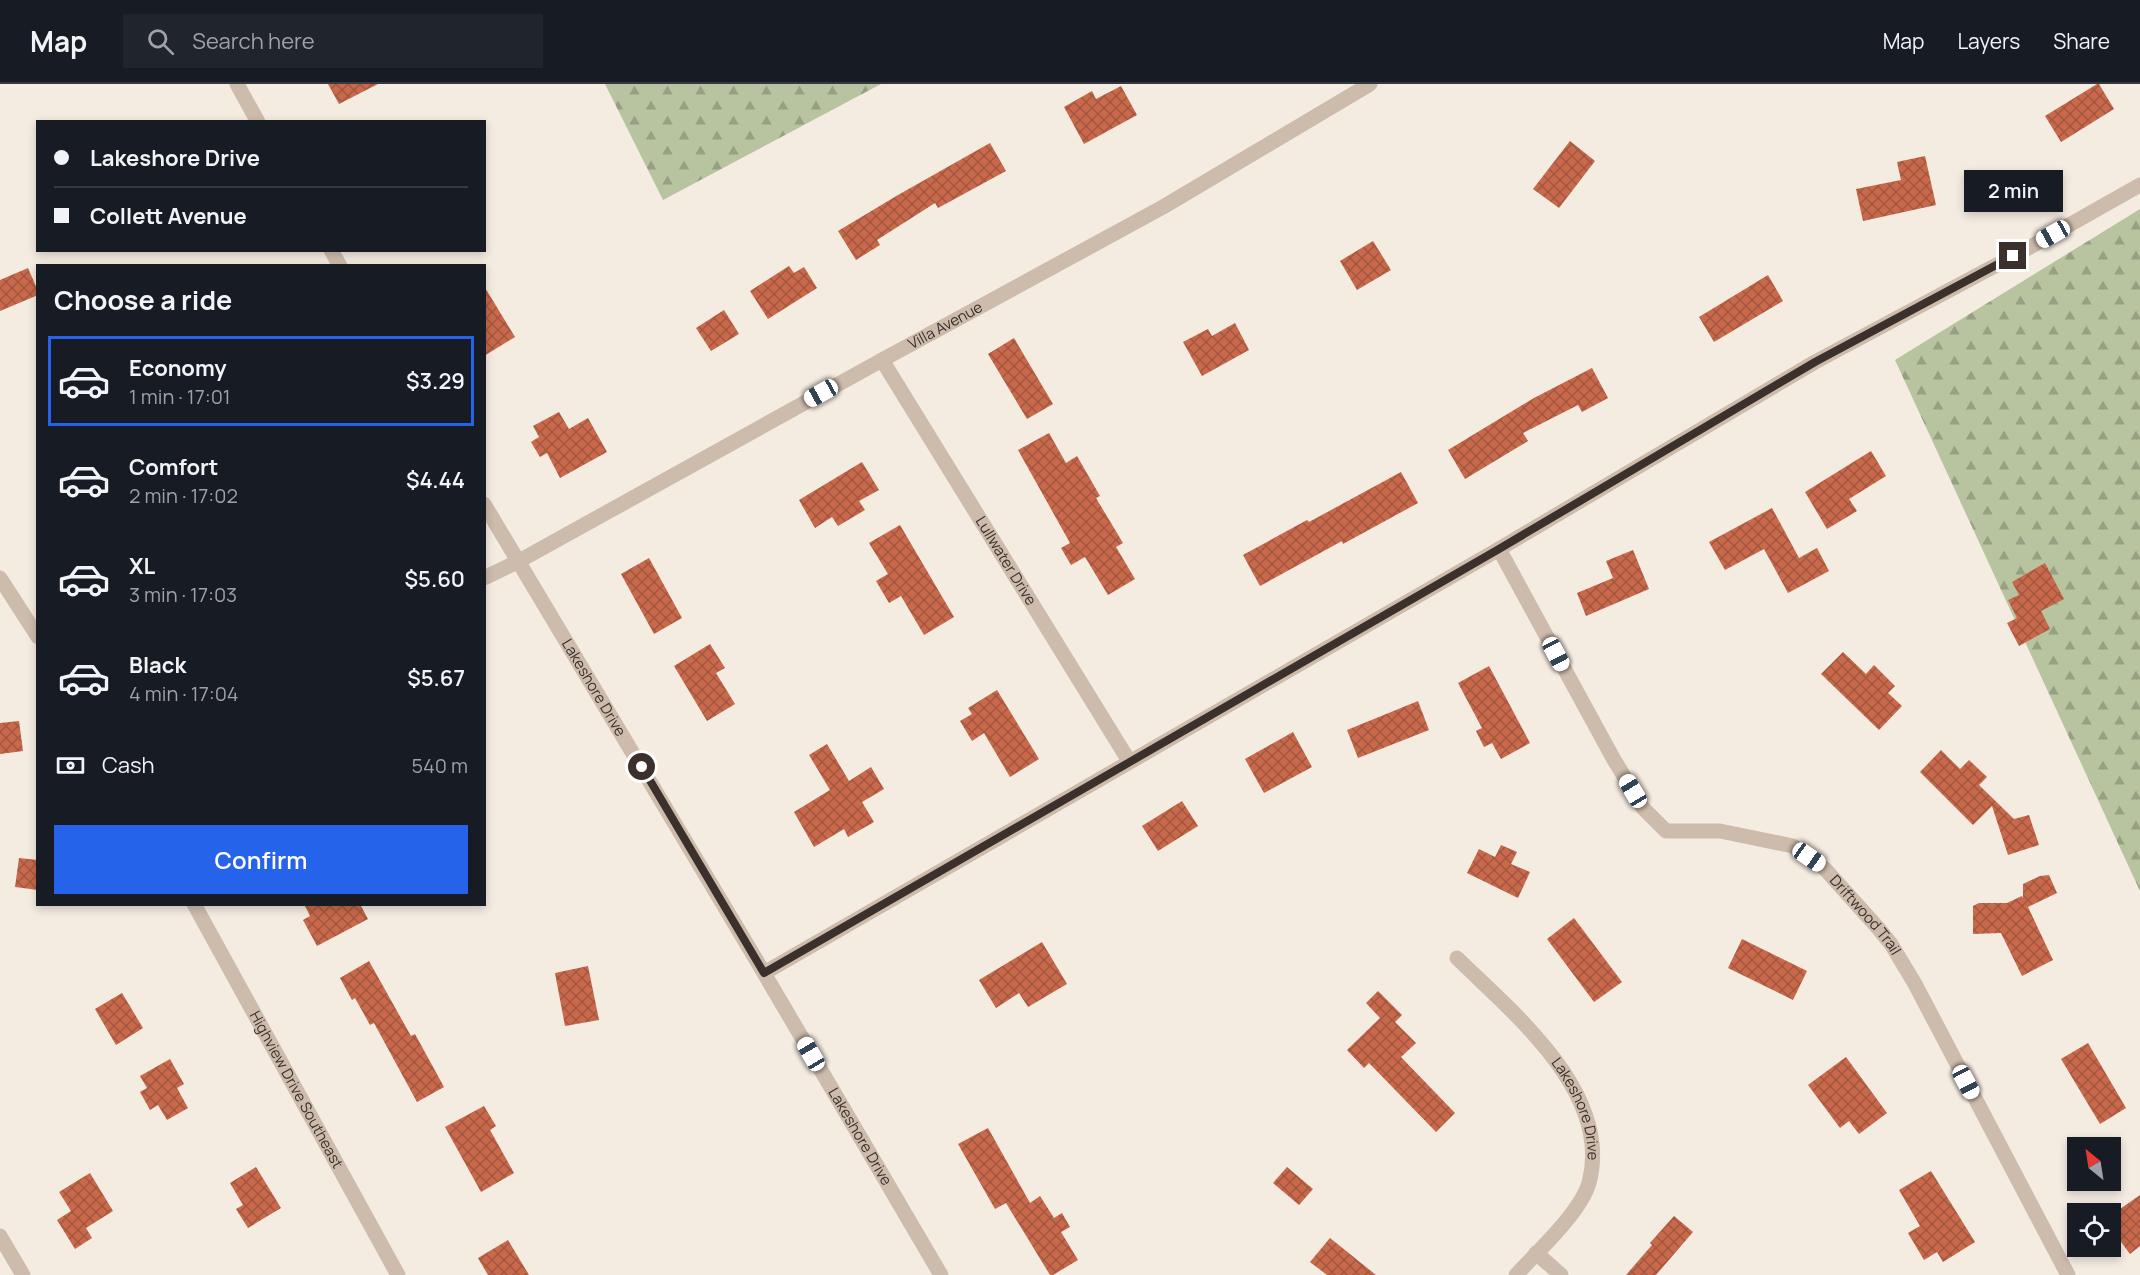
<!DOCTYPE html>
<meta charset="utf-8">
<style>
body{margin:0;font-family:Manrope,sans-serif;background:#20242c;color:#f1f3f6;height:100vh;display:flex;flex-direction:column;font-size:22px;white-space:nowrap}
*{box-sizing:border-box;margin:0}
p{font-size:20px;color:#9ea1a6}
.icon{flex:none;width:33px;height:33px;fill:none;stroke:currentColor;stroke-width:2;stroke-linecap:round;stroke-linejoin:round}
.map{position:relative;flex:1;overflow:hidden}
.side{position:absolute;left:36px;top:180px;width:450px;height:642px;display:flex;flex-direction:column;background:#171b24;border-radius:0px;box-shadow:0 3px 9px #0003}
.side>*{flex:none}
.hud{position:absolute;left:36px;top:36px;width:450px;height:132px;border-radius:0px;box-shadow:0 3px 9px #0003;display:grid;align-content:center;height:132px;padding:0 18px;background:#171b24}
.needle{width:39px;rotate:330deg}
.buttons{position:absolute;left:2067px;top:1053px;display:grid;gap:12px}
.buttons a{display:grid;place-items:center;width:54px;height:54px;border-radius:0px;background:#171b24;box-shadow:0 3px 9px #0003;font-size:30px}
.end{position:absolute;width:27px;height:27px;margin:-14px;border:8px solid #3b302b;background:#fff;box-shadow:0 0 0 3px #fff}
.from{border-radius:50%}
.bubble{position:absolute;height:42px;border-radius:0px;background:#171b24;box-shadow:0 3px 9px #0003;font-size:20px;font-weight:600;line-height:42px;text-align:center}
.car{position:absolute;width:18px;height:36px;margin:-18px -9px;border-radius:8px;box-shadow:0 0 4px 2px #0007;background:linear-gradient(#fff 24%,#345 0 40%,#fff 0 76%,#345 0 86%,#fff 0)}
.hud b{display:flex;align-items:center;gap:21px;height:57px;font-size:22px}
.hud b+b{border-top:2px solid #363941}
.hud i{width:15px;height:15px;background:#f1f3f6}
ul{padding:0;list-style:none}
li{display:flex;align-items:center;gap:18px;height:90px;margin:0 12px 9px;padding:0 6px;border:3px solid transparent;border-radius:0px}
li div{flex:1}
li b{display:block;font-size:22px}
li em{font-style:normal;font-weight:600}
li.on{border-color:#2563eb}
li>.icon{width:54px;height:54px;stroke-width:1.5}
h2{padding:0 18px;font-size:27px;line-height:72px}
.pay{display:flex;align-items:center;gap:15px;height:66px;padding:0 18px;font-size:22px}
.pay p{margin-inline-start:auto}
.primary-button{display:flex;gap:12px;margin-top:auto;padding:12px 18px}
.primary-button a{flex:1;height:69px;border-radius:0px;background:#2563eb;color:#fff;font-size:24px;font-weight:600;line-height:69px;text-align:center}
header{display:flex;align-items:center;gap:36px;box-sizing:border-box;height:84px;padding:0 30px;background:#171b24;border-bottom:2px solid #363941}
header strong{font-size:28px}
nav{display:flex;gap:33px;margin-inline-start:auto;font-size:21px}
.search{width:420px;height:54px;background:#20242c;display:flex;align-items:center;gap:15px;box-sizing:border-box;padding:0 21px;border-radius:0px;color:#9ea1a6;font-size:22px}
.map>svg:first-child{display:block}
.forest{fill:url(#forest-firs)}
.building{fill:url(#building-cross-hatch)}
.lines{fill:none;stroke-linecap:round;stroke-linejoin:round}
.street{stroke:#cdbbac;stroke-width:15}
.route{stroke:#3b302b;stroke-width:8}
.labels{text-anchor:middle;stroke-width:4.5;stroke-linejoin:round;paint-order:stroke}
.street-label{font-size:15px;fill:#3b302b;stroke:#fbf5ee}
</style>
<header>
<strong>Map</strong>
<div class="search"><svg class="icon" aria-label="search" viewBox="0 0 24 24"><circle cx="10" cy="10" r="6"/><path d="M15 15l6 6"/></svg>Search here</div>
<nav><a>Map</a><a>Layers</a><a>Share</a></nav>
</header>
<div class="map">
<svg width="2140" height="1191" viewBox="0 0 2140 1191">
<defs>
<pattern id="forest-firs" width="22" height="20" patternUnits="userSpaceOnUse" patternTransform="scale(1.5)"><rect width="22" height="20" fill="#b8c4a0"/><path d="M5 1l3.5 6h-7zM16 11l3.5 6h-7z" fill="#97a083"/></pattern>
<pattern id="building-cross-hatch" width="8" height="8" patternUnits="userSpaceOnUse" patternTransform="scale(1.5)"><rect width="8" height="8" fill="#c8694b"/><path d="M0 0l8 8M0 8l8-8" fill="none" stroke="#a4573f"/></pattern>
</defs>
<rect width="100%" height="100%" fill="#f4ebe1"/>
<path class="forest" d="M 605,0 L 881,0 L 663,116 Z
M 2140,125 L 2140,807 L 1895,276 Z"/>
<path class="building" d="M 328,0 L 378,0 L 339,20 Z
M 2097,0 L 2099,0 L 2114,25 L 2061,58 L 2045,32 Z
M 1121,2 L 1137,31 L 1084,60 L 1064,23 L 1092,7 L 1096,15 Z
M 1570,57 L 1595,77 L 1559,124 L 1533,105 Z
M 990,59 L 1006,87 L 938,124 L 935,119 L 877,156 L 880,161 L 856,176 L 838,147 L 898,111 Z
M 1925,72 L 1936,121 L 1863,137 L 1856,105 L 1901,96 L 1897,78 Z
M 1373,157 L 1391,186 L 1357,206 L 1340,177 Z
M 789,182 L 794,189 L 804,183 L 817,204 L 768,235 L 750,207 Z
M 28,184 L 38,207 L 38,211 L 0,227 L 0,196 Z
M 1768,191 L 1783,217 L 1714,258 L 1699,233 Z
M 484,202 L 515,253 L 484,272 Z
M 724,226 L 739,250 L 711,267 L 696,244 Z
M 1235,239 L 1249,266 L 1202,292 L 1183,258 L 1208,245 L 1212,252 Z
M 1014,254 L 1053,320 L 1027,335 L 988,270 Z
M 1592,284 L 1608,314 L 1582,328 L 1578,321 L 1523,349 L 1528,357 L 1465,395 L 1448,366 L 1534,314 Z
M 559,328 L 569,345 L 588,334 L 607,368 L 560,394 L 547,369 L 540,373 L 531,358 L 539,353 L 533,342 Z
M 1049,349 L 1066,379 L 1077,372 L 1100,412 L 1096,414 L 1123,459 L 1116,463 L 1135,495 L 1108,511 L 1085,473 L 1071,481 L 1061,464 L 1070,459 L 1018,366 Z
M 1871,367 L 1886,392 L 1849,415 L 1857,427 L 1827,445 L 1805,408 Z
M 862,378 L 879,406 L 859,417 L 865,426 L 838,442 L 832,433 L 815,444 L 799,416 Z
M 1401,388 L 1418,419 L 1343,460 L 1342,457 L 1260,502 L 1243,471 L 1307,436 L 1309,438 Z
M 1772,424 L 1799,474 L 1817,464 L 1829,487 L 1788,509 L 1764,465 L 1725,486 L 1709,458 Z
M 900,441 L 954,533 L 924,551 L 901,512 L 889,519 L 876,497 L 888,490 L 869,459 Z
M 1633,466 L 1649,505 L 1586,532 L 1577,509 L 1613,494 L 1606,477 Z
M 649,474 L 682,534 L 654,550 L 621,490 Z
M 2045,479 L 2064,515 L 2041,527 L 2050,545 L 2019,562 L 2007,539 L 2017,534 L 2008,516 L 2019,511 L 2012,498 Z
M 710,560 L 725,584 L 716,589 L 735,620 L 707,637 L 674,582 Z
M 1843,568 L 1866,590 L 1874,581 L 1895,602 L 1888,609 L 1902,622 L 1879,646 L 1821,590 Z
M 1489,582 L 1530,659 L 1501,675 L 1492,659 L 1484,663 L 1476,647 L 1482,644 L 1458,599 Z
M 997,606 L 1039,675 L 1010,693 L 984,649 L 972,657 L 960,637 L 972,630 L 968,624 Z
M 1418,617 L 1429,646 L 1358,674 L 1347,646 Z
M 19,637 L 23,667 L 0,670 L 0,639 Z
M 1293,648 L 1312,683 L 1264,709 L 1245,675 Z
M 827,660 L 849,697 L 871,683 L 884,705 L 862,718 L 874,738 L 848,753 L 844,745 L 814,763 L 794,728 L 830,706 L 809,671 Z
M 1941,666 L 1960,685 L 1969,676 L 1987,693 L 1979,701 L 2014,735 L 2029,731 L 2039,761 L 2008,771 L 1992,722 L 1973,741 L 1920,688 Z
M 1182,717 L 1198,742 L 1158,767 L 1142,742 Z
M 1501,761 L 1517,768 L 1511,780 L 1530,788 L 1518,814 L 1467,789 L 1479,765 L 1495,773 Z
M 19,774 L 38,776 L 38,806 L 15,803 Z
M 2049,791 L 2057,809 L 2028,823 L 2053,876 L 2022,892 L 2001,849 L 1973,850 L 1973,822 L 1979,819 L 2007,819 L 2022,812 L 2023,814 L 2023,800 L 2040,792 Z
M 304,820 L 360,820 L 368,835 L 317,862 L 303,836 L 310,832 Z
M 1574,834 L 1622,898 L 1594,918 L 1547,855 Z
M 1742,855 L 1807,887 L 1793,916 L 1728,884 Z
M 1042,858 L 1067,900 L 1028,923 L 1019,909 L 996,924 L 979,896 Z
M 369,877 L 411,952 L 415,950 L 444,1003 L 417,1018 L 374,939 L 370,941 L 355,914 L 352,916 L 340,894 Z
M 588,882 L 599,936 L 565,942 L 555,889 Z
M 1378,907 L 1402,931 L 1395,938 L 1416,959 L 1401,973 L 1455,1029 L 1436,1048 L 1369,979 L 1364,984 L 1347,966 L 1380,934 L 1366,919 Z
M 122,909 L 143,944 L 116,961 L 95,925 Z
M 2088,959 L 2126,1024 L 2100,1040 L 2061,975 Z
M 1846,973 L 1887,1029 L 1859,1050 L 1849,1037 L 1840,1044 L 1808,1001 Z
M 170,975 L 184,1000 L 177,1004 L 188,1024 L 167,1036 L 158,1021 L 150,1026 L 140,1008 L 147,1004 L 140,992 Z
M 484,1022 L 496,1042 L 490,1046 L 514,1089 L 481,1108 L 445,1043 Z
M 988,1044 L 1030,1119 L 1040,1112 L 1054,1134 L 1062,1129 L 1070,1143 L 1061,1148 L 1078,1176 L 1053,1191 L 1050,1191 L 1006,1119 L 995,1125 L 958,1060 Z
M 256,1083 L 281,1124 L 248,1144 L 236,1125 L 243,1121 L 230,1099 Z
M 1287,1083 L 1313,1105 L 1299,1121 L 1273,1099 Z
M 1931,1087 L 1975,1158 L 1943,1178 L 1937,1168 L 1924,1176 L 1908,1149 L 1920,1142 L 1899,1106 Z
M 90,1089 L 113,1127 L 86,1144 L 92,1154 L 75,1165 L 57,1136 L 71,1127 L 59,1108 Z
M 2140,1111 L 2140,1162 L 2130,1170 L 2110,1143 L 2110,1132 Z
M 1674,1132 L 1693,1148 L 1656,1191 L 1626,1191 L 1652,1161 L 1650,1159 Z
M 1330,1154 L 1376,1191 L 1327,1191 L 1310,1178 Z
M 508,1156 L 529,1191 L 488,1191 L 478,1174 Z"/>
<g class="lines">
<g class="street">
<path d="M 237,0 L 258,38"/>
<path d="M 331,166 L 340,182"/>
<path id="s1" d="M 882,276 L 1129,677"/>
<path id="s2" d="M 484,420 L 764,889 L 941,1191"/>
<path id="s3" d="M 1499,465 L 1613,674 L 1643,724 L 1666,747 L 1720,747 L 1793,762 L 1825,785 L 1878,844 L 1891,860 L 1915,900 L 2068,1191"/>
<path d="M 0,494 L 38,553"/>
<path id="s4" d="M 484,494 L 519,477 L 882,276 L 1163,123 L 1370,0"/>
<path id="s5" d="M 194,820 L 398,1191"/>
<path id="s6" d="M 1457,874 C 1514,930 1613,1009 1589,1099 C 1580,1129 1538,1167 1516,1191"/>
<path d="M 764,889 L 1499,465 L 1815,278 L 2032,162 L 2140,101"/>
<path d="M 0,1152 L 23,1191"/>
<path d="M 1536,1169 L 1561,1191"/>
</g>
</g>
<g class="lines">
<path class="route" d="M 642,683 L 764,889 L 1499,465 L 1815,278 L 2013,172"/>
</g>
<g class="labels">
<g class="street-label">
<text dy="5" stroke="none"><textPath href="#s4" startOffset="526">Villa Avenue</textPath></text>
<text dy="5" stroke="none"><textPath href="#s1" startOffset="236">Lullwater Drive</textPath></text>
<text dy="5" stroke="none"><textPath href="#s2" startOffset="214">Lakeshore Drive</textPath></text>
<text dy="5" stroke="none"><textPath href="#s3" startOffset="558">Driftwood Trail</textPath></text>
<text dy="5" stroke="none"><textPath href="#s5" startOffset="212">Highview Drive Southeast</textPath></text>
<text dy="5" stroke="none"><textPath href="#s6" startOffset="196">Lakeshore Drive</textPath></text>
<text dy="5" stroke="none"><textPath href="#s2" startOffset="736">Lakeshore Drive</textPath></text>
</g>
</g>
</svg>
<div class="buttons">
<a><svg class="needle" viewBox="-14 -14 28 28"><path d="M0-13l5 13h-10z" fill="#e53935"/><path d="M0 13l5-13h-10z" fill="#9ea1a6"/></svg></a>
<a><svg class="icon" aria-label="locate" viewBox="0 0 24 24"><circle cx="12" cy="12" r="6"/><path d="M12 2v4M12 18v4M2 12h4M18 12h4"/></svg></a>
</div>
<i class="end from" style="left:642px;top:683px"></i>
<i class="end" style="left:2013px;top:172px"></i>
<div class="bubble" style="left:1964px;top:86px;width:99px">2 min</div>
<i class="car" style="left:2053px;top:150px;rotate:241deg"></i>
<i class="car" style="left:821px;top:309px;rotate:241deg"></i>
<i class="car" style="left:1556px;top:570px;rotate:152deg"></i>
<i class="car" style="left:1633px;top:707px;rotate:329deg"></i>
<i class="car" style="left:1809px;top:773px;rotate:125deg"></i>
<i class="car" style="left:811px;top:970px;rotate:330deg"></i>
<i class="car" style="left:1966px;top:998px;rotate:152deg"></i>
<div class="hud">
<b><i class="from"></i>Lakeshore Drive</b>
<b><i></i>Collett Avenue</b>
</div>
<section class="side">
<h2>Choose a ride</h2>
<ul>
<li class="on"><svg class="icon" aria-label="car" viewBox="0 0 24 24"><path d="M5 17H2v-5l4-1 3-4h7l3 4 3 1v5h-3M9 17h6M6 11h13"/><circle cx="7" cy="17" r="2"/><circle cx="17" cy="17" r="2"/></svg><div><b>Economy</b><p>1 min · 17:01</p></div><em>$3.29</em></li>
<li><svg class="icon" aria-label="car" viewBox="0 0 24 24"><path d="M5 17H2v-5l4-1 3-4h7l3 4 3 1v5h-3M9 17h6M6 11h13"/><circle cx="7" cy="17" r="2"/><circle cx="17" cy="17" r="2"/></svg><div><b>Comfort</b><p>2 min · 17:02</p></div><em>$4.44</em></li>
<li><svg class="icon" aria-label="car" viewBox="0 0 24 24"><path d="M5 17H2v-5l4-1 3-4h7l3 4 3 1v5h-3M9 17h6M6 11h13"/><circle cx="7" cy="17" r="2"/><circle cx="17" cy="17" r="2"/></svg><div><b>XL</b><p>3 min · 17:03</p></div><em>$5.60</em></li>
<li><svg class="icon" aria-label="car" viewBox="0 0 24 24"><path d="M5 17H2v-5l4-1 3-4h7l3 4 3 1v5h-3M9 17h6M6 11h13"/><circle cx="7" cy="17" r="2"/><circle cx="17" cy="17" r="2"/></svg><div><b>Black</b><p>4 min · 17:04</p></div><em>$5.67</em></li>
</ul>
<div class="pay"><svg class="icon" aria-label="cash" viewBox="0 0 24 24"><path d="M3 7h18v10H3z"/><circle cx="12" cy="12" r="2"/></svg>Cash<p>540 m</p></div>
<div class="primary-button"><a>Confirm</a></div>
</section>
</div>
